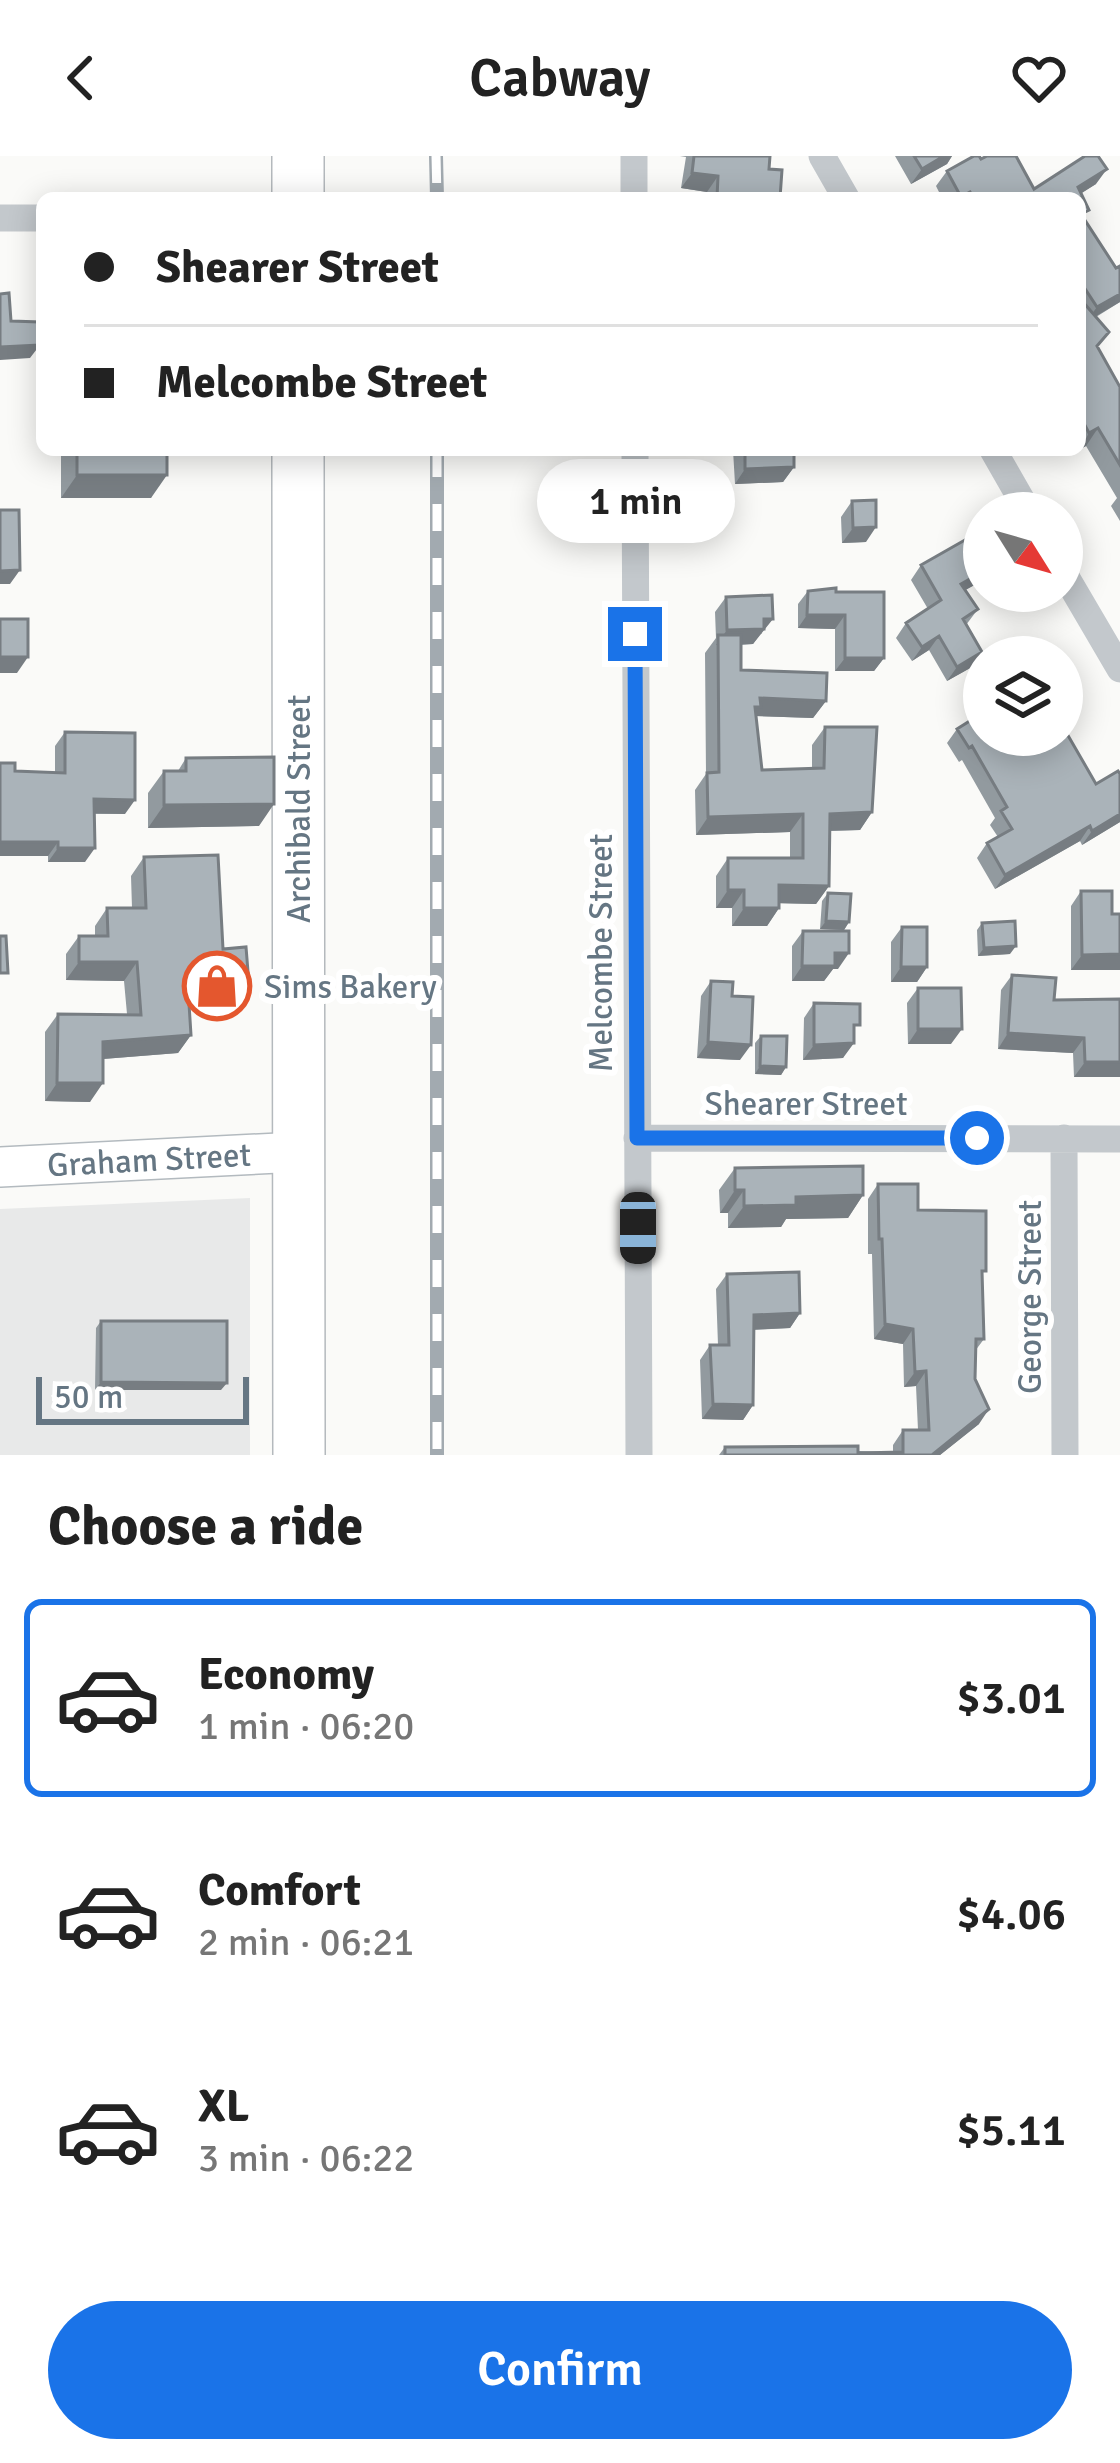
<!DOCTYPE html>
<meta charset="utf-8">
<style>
body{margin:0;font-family:Signika,sans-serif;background:#f2f2f2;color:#222;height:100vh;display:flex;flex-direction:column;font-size:45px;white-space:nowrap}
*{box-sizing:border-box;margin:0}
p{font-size:39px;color:#767676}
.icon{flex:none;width:66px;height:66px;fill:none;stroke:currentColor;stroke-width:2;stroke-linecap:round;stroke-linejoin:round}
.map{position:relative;height:1299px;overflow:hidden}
.sheet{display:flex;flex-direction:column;background:#fff;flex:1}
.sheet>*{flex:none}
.banner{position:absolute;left:36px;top:36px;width:1050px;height:264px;border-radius:18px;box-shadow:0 6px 30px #0003;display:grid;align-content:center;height:264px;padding:0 48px;background:#fff}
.needle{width:78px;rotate:127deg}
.controls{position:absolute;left:963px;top:336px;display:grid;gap:24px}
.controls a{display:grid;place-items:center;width:120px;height:120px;border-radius:50%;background:#fff;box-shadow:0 6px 30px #0003;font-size:60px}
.scale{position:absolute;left:36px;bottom:30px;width:213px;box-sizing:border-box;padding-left:12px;border:6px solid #657683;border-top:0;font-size:33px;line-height:42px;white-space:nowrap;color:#657683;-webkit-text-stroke:9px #fff;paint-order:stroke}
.end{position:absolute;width:54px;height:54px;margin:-27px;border:15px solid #1a73e8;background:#fff;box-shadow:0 0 0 6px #fff}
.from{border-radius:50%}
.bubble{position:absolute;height:84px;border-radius:42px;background:#fff;box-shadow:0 6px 30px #0003;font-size:39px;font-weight:600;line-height:84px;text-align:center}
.car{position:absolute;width:36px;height:72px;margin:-36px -18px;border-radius:15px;box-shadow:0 0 9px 3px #0007;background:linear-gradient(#222 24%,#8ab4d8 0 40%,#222 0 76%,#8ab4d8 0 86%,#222 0)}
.banner b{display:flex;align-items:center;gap:42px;height:114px;font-size:45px}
.banner b+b{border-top:3px solid #e0e0e0}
.banner i{width:30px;height:30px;background:#222}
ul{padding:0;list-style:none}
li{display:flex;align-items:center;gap:36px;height:198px;margin:0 24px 18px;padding:0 24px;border:6px solid transparent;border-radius:18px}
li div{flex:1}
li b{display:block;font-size:45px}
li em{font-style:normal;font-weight:600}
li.active{border-color:#1a73e8}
li>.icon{width:108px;height:108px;stroke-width:1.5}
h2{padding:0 48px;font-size:54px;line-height:144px}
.button{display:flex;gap:24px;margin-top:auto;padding:24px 48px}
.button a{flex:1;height:138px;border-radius:72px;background:#1a73e8;color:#fff;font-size:48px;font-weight:600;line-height:138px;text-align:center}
header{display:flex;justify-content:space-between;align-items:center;height:156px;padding:0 48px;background:#fff;font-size:54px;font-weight:600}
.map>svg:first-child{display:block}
.built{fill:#e8e9e9}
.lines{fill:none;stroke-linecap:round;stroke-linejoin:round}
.secondary-casing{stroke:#b3babf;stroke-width:42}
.highway-casing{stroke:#b4b9bd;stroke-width:54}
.street{stroke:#c3c8cc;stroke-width:27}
.secondary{stroke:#fff;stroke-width:39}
.highway{stroke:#fff;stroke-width:51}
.rail-casing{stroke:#a2aab0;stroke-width:14}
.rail{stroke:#fff;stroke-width:9;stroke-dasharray:27;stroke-linecap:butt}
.wall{fill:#929a9f}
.shaded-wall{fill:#777d82}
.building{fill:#aab3b9;stroke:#777d82;stroke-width:3}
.route{stroke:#1a73e8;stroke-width:15}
.labels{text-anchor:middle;stroke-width:12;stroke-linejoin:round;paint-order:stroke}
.street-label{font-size:33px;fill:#657683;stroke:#fff}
.poi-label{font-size:33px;fill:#657683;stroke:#fff;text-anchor:start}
</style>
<header><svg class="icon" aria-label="back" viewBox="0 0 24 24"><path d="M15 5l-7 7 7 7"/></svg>Cabway<svg class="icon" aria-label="heart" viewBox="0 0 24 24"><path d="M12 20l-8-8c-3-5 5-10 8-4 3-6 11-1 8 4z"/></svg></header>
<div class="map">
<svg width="1120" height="1299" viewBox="0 0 1120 1299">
<rect width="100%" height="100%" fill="#fafaf8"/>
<path class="built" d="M 250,1042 L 250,1299 L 0,1299 L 0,1053 Z"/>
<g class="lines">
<defs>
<path id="secondary" d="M 0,1011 L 298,996"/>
<path id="highway" d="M 298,0 L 298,42
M 298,294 L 299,1299"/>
</defs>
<use href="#secondary" class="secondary-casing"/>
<use href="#highway" class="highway-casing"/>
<path class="street" d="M 634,0 L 634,42
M 822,0 L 846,42
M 0,62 L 42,62
M 635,294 L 639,1299
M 993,294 L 1029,357
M 1062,414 L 1120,513
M 637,982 L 1120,983
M 1064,982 L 1065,1299"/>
<use href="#secondary" class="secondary"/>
<use href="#highway" class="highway"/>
<defs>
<path id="rail" d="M 436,0 L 437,42
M 437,294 L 437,1299"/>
</defs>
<use href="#rail" class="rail-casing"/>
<use href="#rail" class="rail"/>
</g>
<path class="wall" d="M 680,0 L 770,0 L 769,13 L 780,42 L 707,42 L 707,36 L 681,32 L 686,1 Z
M 895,0 L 952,0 L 947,8 L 911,28 Z
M 981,3 L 1034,33 L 1096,28 L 1081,37 L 1083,62 L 1116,112 L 1120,110 L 1120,146 L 1096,161 L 1098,191 L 1120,231 L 1120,365 L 1111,350 L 1117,342 L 1086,290 L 1080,293 L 1080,42 L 942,42 L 936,30 L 947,15 Z
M 61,294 L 167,294 L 151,342 L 61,342 Z
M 733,294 L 794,294 L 794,311 L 783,326 L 735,328 Z
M 852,345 L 866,386 L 842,387 L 841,361 Z
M 984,401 L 984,420 L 980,426 L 965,434 L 978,453 L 966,469 L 982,496 L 972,511 L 947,525 L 929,494 L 912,505 L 896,482 L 906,467 L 928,453 L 911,424 L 921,409 Z
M 808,435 L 836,436 L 884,502 L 874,515 L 835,515 L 835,473 L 798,472 L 798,448 Z
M 726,441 L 762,478 L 760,478 L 753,488 L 741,489 L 741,514 L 826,545 L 813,562 L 756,560 L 762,614 L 812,613 L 812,589 L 825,571 L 872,656 L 860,674 L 830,675 L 829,730 L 816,748 L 779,747 L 779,752 L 767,770 L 732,770 L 732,752 L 716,752 L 716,720 L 728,702 L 790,702 L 790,676 L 696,679 L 695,634 L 706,618 L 705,497 L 716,482 L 715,456 Z
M 984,511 L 984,542 L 975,524 Z
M 957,573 L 1096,628 L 1120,618 L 1120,666 L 1082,689 L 1080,685 L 995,733 L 977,702 L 987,687 L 998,681 L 990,669 L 995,662 L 962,604 L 959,606 L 947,587 Z
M 65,576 L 125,658 L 95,658 L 85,706 L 48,706 L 48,700 L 0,700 L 0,607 L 15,615 L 55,617 L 55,590 Z
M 186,602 L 259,670 L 148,672 L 148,637 L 164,615 L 178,615 Z
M 144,701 L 223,793 L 249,828 L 236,846 L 189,850 L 191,879 L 178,897 L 103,903 L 90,946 L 45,945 L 45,876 L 58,858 L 127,858 L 124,825 L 66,824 L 66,798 L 79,780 L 95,780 L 95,770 L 107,752 L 132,752 L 131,720 Z
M 1081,735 L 1112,758 L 1120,758 L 1120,814 L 1071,814 L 1071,750 Z
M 828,737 L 849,766 L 844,774 L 820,773 L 822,745 Z
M 982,767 L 1010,798 L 978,800 L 977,774 Z
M 902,771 L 927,811 L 917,826 L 891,826 L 891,786 Z
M 803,775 L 838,813 L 833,813 L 824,825 L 792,825 L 792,790 Z
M 1012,819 L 1054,844 L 1120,843 L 1120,921 L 1074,921 L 1073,897 L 998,893 L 1001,834 Z
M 711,825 L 732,840 L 740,904 L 697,902 L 701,840 Z
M 918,832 L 951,888 L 908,888 L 907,847 Z
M 814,847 L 854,877 L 843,902 L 803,904 L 804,862 Z
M 761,880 L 786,911 L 781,919 L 755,918 L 755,887 Z
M 735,1012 L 863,1039 L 848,1062 L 786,1063 L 781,1071 L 728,1072 L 728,1057 L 720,1057 L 719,1034 Z
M 878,1028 L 918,1054 L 982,1122 L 984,1183 L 975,1195 L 975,1223 L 979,1268 L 940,1299 L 719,1299 L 725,1291 L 893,1296 L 893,1289 L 903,1274 L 918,1274 L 916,1230 L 904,1231 L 903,1188 L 874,1183 L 872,1098 L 868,1098 L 868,1043 Z
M 727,1118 L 800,1157 L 790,1172 L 754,1174 L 753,1249 L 743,1264 L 702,1263 L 700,1204 L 710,1189 L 718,1189 L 716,1133 Z
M 101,1165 L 221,1234 L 95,1234 L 96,1172 Z"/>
<path class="shaded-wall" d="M 944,0 L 952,0 L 947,8 L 911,28 L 922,13 Z
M 1107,13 L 1096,28 L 1074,42 L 1078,31 Z
M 692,17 L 718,20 L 707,36 L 681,32 Z
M 1120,138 L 1120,146 L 1086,166 L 1097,151 Z
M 40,189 L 30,202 L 0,204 L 0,191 Z
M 1098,272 L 1086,290 L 1080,293 L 1089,277 Z
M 794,311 L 783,326 L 735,328 L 745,313 Z
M 77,319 L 167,319 L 151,342 L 61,342 Z
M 876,371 L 866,386 L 842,387 L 853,372 Z
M 20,414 L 10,428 L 0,428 L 0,415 Z
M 984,415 L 984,420 L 980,426 L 951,442 L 961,428 Z
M 807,459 L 845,459 L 835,473 L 798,472 Z
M 764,463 L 773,463 L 753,488 L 716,489 L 727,474 Z
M 939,480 L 929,494 L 912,505 L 922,491 Z
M 982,496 L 972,511 L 947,525 L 957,511 Z
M 0,501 L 28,501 L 17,517 L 0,517 Z
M 845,502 L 884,502 L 874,515 L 835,515 Z
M 760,542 L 826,545 L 813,562 L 754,560 L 748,569 Z
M 94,643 L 135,644 L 125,658 L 84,657 Z
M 274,648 L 259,670 L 148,672 L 164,649 Z
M 872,656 L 860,674 L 818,675 L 830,658 Z
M 803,658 L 790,676 L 696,679 L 708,661 Z
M 1120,658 L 1120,666 L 1082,689 L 1092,675 Z
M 1090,670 L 1080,685 L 995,733 L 1005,719 Z
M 0,686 L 58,686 L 48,700 L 0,700 Z
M 58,692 L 95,692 L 85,706 L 48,706 Z
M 779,729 L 829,730 L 816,748 L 767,747 Z
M 728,734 L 744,734 L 732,752 L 716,752 Z
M 744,752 L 779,752 L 767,770 L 732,770 Z
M 826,765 L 849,766 L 844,774 L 820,773 Z
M 1016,790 L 1010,798 L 978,800 L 984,792 Z
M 835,797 L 849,797 L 838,813 L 833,813 L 824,825 L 792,825 L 802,810 Z
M 1120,798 L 1120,814 L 1071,814 L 1082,799 Z
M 79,806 L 137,806 L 124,825 L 66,824 Z
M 901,811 L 927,811 L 917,826 L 891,826 Z
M 249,828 L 236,846 L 175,851 L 188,832 Z
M 918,873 L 962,873 L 951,888 L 908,888 Z
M 1008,877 L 1084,882 L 1073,897 L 998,893 Z
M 191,879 L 178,897 L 90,904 L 103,886 Z
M 708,886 L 751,889 L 740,904 L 697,902 Z
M 854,887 L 843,902 L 803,904 L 814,889 Z
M 1085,906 L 1120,906 L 1120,921 L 1074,921 Z
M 760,910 L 786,911 L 781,919 L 755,918 Z
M 57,927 L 103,927 L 90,946 L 45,945 Z
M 735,1034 L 744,1034 L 728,1057 L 720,1057 Z
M 863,1039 L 848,1062 L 786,1063 L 781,1071 L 728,1072 L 744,1050 L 796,1041 Z
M 800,1157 L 790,1172 L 743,1174 L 754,1159 Z
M 885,1168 L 913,1173 L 903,1188 L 874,1183 Z
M 926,1215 L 916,1230 L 904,1231 L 915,1216 Z
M 101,1226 L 227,1227 L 221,1234 L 95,1234 Z
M 713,1248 L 753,1249 L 743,1264 L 702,1263 Z
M 989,1253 L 979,1268 L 940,1299 L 932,1299 Z"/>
<path class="building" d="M 694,0 L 770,0 L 769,13 L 782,14 L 780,42 L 717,42 L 718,20 L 692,17 Z
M 914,0 L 944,0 L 922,13 Z
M 974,0 L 979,0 L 981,3 L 987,0 L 1016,0 L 1034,33 L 1085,0 L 1098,0 L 1107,13 L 1078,31 L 1089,54 L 1081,58 L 1116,112 L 1120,110 L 1120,138 L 1097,151 L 1080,125 L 1080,42 L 974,42 L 970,36 L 961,41 L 947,15 Z
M 9,137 L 11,165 L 40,166 L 40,189 L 0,191 L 0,138 Z
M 1083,146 L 1109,176 L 1097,190 L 1120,231 L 1120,309 L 1098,272 L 1089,277 L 1080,260 L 1080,148 Z
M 77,294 L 167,294 L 167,319 L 77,319 Z
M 745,294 L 794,294 L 794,311 L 745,313 Z
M 876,344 L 876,371 L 853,372 L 852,345 Z
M 0,354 L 19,354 L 20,414 L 0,415 Z
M 972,380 L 984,401 L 984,415 L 961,428 L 978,453 L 963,463 L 982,496 L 957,511 L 939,480 L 922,491 L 906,467 L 941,444 L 921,409 Z
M 836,432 L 836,436 L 884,436 L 884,502 L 845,502 L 845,459 L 807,459 L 808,435 Z
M 772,439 L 773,463 L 764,463 L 764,473 L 727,474 L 726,441 Z
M 0,463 L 28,463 L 28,501 L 0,501 Z
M 718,479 L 741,479 L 741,514 L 827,517 L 826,545 L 760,542 L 761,551 L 755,551 L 762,614 L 824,612 L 825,571 L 877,571 L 872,656 L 830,658 L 829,730 L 779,729 L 779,752 L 744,752 L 744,734 L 728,734 L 728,702 L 803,702 L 803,658 L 708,661 L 707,617 L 719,616 Z
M 1026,487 L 1032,498 L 1044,492 L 1049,501 L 1001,501 Z
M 984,556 L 984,579 L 1062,579 L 1062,569 L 1096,628 L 1118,615 L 1120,618 L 1120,658 L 1092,675 L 1090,670 L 1005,719 L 987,687 L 1012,673 L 1001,655 L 1007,651 L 972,590 L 969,592 L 957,573 Z
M 65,576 L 135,577 L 135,644 L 94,643 L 95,692 L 58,692 L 58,686 L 0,686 L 0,607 L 15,607 L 15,615 L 65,617 Z
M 274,601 L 274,648 L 164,649 L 164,615 L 186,615 L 186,602 Z
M 218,699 L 223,793 L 246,791 L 249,828 L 188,832 L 191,879 L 103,886 L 103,927 L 57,927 L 58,858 L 141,859 L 137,806 L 79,806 L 79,780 L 108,780 L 107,752 L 146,752 L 144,701 Z
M 1081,735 L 1112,735 L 1112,758 L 1120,758 L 1120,798 L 1082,799 Z
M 828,737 L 851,738 L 849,766 L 826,765 Z
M 1015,765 L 1016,790 L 984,792 L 982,767 Z
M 902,771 L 927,771 L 927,811 L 901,811 Z
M 803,775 L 849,775 L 849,797 L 835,797 L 835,810 L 802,810 Z
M 0,780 L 6,780 L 8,817 L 0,817 Z
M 1012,819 L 1056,822 L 1054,844 L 1120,843 L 1120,906 L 1085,906 L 1084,882 L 1008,877 Z
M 711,825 L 733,826 L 732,840 L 753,841 L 751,889 L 708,886 Z
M 918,832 L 961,832 L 962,873 L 918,873 Z
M 814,847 L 860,848 L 860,869 L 854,869 L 854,887 L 814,889 Z
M 761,880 L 787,880 L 786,911 L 760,910 Z
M 863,1010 L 863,1039 L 796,1041 L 796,1049 L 744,1050 L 744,1034 L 735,1034 L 735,1012 Z
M 878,1028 L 918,1028 L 918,1054 L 986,1055 L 986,1115 L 982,1115 L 984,1183 L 976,1183 L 975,1223 L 989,1253 L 932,1299 L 725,1299 L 725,1291 L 858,1290 L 858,1297 L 903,1296 L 903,1274 L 929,1274 L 926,1215 L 915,1216 L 913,1173 L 885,1168 L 882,1083 L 879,1083 Z
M 799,1116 L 800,1157 L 754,1159 L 753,1249 L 713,1248 L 710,1189 L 729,1189 L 727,1118 Z
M 101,1165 L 227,1165 L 227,1227 L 101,1226 Z"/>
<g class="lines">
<path class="route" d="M 635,478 L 637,982 L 977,982"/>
</g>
<defs>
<symbol id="shop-ring" viewBox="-11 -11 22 22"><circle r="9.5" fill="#fff" stroke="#e4572e" stroke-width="1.5"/><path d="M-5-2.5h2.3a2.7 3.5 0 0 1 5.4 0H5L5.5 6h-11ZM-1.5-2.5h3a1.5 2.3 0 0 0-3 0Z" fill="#e4572e"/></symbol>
</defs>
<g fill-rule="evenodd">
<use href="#shop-ring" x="179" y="792" width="76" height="76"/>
</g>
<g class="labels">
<g class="street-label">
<text transform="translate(298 653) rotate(-90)" y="12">Archibald Street</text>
<text transform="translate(600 797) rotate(-90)" y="12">Melcombe Street</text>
<text x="806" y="959">Shearer Street</text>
<text transform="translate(149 1003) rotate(-3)" y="12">Graham Street</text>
<text transform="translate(1029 1141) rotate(-90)" y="12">George Street</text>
</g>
<g class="poi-label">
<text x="264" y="842">Sims Bakery</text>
</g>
</g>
</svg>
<div class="controls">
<a><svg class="needle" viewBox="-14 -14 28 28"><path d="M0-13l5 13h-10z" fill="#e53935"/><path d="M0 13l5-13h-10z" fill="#767676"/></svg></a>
<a><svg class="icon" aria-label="layers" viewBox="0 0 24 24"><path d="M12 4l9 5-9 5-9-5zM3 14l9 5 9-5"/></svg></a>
</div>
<div class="scale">50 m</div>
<i class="end from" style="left:977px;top:982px"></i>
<i class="end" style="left:635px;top:478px"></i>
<div class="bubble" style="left:537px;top:303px;width:198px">1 min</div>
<i class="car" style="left:638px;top:1072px;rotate:180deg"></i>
<div class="banner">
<b><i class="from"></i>Shearer Street</b>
<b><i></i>Melcombe Street</b>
</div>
</div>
<section class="sheet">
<h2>Choose a ride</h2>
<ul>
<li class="active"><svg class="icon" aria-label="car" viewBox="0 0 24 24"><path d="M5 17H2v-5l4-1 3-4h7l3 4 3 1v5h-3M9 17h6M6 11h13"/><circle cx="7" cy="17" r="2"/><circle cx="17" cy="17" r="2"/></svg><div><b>Economy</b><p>1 min · 06:20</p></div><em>$3.01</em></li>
<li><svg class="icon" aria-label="car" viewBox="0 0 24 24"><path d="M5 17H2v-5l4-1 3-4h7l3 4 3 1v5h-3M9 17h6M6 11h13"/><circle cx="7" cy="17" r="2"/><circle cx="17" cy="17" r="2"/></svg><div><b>Comfort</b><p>2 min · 06:21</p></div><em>$4.06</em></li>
<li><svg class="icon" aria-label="car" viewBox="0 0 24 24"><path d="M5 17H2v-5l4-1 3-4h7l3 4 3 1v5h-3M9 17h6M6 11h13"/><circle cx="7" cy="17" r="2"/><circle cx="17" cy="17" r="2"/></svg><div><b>XL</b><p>3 min · 06:22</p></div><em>$5.11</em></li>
</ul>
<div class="button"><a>Confirm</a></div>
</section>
